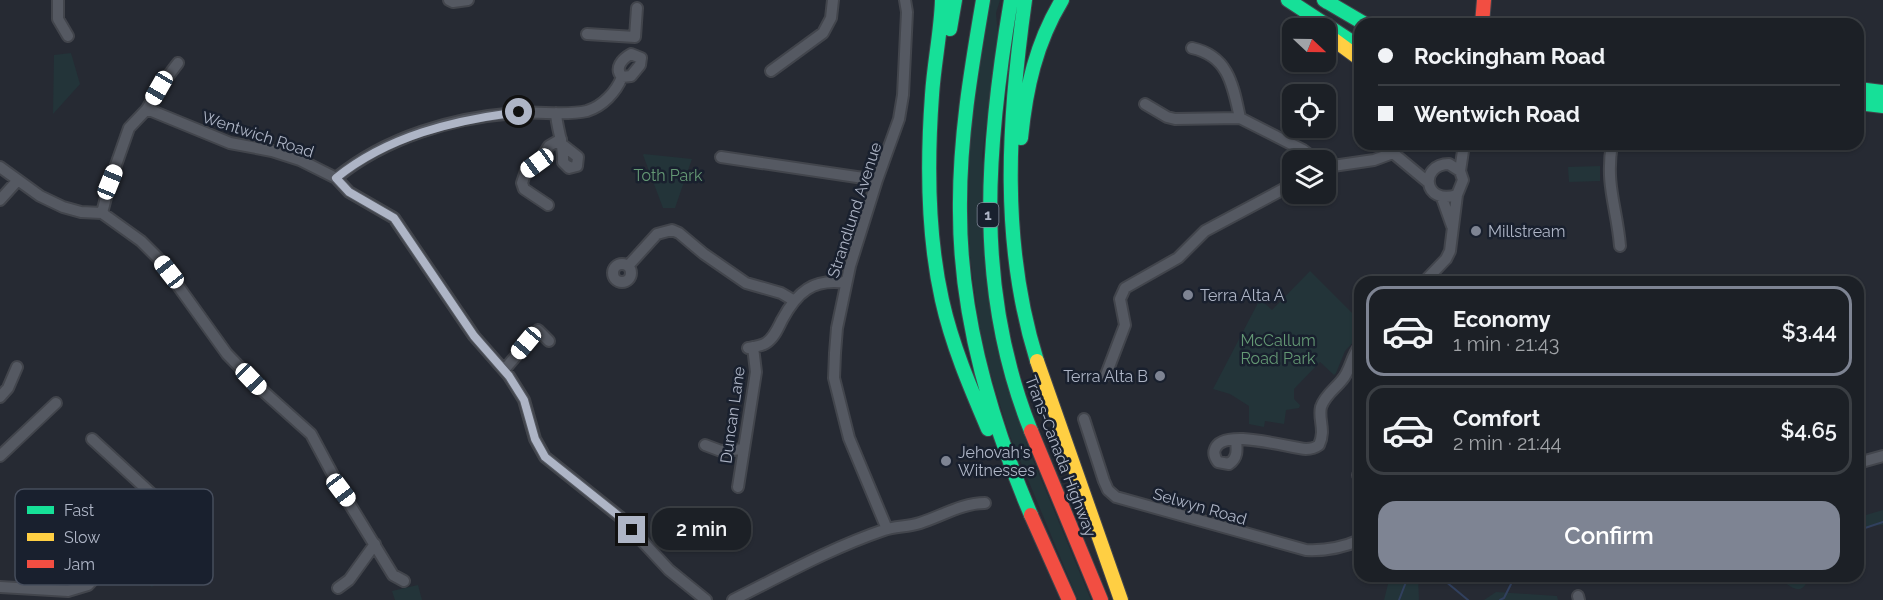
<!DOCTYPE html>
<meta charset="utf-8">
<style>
body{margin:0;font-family:Raleway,sans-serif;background:#292d32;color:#f1f3f6;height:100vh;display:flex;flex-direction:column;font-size:22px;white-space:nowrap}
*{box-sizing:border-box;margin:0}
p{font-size:20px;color:#a0a3a7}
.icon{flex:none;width:33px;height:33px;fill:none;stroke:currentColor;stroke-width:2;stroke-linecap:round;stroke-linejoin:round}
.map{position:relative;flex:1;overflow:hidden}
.details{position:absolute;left:1354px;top:276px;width:510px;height:306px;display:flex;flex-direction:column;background:#1c2026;border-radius:18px;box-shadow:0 2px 4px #0004,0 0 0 2px #3a3e43}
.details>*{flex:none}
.hud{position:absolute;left:1354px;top:18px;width:510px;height:132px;border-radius:18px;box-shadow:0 2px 4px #0004,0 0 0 2px #3a3e43;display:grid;align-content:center;height:132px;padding:0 24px;background:#1c2026}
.needle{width:39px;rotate:112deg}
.controls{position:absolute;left:1282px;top:18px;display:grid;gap:12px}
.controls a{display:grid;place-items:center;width:54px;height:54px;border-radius:12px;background:#1c2026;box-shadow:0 2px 4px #0004,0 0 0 2px #3a3e43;font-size:30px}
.end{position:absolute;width:27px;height:27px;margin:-14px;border:8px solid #aeb5c6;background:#111;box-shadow:0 0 0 3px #111}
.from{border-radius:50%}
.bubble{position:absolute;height:42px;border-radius:18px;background:#1c2026;box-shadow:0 2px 4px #0004,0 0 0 2px #3a3e43;font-size:20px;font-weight:600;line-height:42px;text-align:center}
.car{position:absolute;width:18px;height:36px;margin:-18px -9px;border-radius:8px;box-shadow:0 0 4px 2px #0007;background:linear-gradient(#fff 24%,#345 0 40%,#fff 0 76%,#345 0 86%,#fff 0)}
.hud b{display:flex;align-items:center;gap:21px;height:57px;font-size:22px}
.hud b+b{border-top:2px solid #3a3e43}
.hud i{width:15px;height:15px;background:#f1f3f6}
ul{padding:10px 0 0;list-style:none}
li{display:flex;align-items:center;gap:18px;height:90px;margin:0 12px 9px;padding:0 12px;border:3px solid #3a3e43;border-radius:18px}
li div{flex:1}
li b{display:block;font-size:22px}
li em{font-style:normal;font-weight:600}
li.current{border-color:#7e8493}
li>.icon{width:54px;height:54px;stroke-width:1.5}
.action{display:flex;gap:12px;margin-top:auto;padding:12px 24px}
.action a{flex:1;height:69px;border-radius:18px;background:#7e8493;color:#fff;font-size:24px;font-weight:600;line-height:69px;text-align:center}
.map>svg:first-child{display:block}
.green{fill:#233439}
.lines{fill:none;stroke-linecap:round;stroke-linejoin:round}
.stream{stroke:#31405e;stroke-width:2}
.street-casing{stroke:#42454c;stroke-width:14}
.fast-casing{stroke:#42454c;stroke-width:16}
.slow-casing{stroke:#42454c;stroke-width:16}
.jam-casing{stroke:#42454c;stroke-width:16}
.street{stroke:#555962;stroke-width:10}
.fast{stroke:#16e098;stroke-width:14}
.slow{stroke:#ffcf43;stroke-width:14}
.jam{stroke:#f24e42;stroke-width:14}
.route{stroke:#aeb5c6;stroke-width:8}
.poi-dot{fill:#7e8493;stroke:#19202e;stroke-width:2}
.labels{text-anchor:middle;stroke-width:5;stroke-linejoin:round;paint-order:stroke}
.shield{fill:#19202e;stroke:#818898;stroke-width:1.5}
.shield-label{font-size:15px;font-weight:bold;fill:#aeb5c6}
.street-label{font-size:16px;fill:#aeb5c6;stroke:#19202e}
.park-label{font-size:16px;fill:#649874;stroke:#19202e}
.poi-label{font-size:16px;fill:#aeb5c6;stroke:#19202e;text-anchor:start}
.key{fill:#19202e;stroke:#464d5c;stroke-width:1.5}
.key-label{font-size:16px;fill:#aeb5c6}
</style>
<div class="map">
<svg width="1883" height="600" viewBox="0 0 1883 600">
<rect width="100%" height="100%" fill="#262a33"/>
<path class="green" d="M 989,0 L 1000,0 L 996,13 L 998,35 L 982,157 L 1027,445 L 1091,600 L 1078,600 L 1009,434 L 989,369 L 979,326 L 967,233 L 970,130 Z
M 71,53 L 80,84 L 53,114 L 54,55 Z
M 644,154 L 692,159 L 675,208 L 663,208 L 643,155 Z
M 1600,166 L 1600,181 L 1569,182 L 1568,167 Z
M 1310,271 L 1360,321 L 1360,335 L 1345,351 L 1336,373 L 1334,375 L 1320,362 L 1294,389 L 1294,399 L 1300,405 L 1299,408 L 1286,410 L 1284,424 L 1265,421 L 1264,427 L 1249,424 L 1249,406 L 1230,394 L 1213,389 L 1260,299 L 1272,310 Z
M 1883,510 L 1883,525 L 1868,526 L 1859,534 L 1859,517 Z
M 136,544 L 166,571 L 152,587 L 122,560 Z
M 1393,576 L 1418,576 L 1419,600 L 1384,600 L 1388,584 Z
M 1777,576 L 1810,576 C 1808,579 1806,586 1802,588 C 1795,593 1783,581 1777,576 Z
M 418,585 L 422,600 L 395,600 L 392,591 Z
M 1496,592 L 1557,596 L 1558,600 L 1484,600 Z"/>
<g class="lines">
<path class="stream" d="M 1858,533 L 1865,528 L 1883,522
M 1439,576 L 1468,600
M 1783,576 L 1795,578 L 1803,576
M 1399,600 L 1406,582 L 1412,576
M 1500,600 L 1504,598 L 1515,576"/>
<defs>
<path id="street" d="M 58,0 L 58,19 L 68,36
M 449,0 L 453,2 L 468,0
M 587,34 L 635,37 L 637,8
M 1192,48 C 1229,56 1233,86 1240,118
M 631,54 L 641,58 L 640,65 L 631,76 L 622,77 C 614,68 622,59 631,54 Z
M 771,71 L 823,33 L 831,18 L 833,0
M 1145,104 L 1167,117 L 1175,119 L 1240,118 L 1303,150 L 1316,160
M 147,109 L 159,88 L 178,63
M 556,113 C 557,131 564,143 563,162 L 569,168 L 577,166 L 578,157 L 564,146
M 1612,144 C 1605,185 1617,208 1620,246
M 721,157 L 877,180
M 0,167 L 40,196 L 63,207 L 81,212 L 102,213 L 141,241 L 158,258 L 227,354 L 263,391 L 311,434 L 341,490 L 393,575 L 404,581
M 1326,167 L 1374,160 L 1393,153 L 1429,183
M 1460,171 L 1464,144
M 336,178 C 386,137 454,117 518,113 C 540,111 565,116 587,111 C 603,106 616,92 622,77
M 1442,198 L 1452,226
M 0,200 L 18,180
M 548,205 L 524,189 L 522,183 L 526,171 L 541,159 L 549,146 L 561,139
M 102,213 L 110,182 L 129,128 L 147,109 L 230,143 L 272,151 L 300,160 L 336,178 L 349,192 L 394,218 L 474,336 L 509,376 L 524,400 L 535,439 L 545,457 L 620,517 L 669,570 L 706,600
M613 273a9 9 0 1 1 18 0a9 9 0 1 1-18 0Z
M 628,266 L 657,234 L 672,230 L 679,233 L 704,254 L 746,283 L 781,293 L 793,300
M 1424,282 L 1446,259 L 1450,251 L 1457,195 L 1463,180 L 1460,171 L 1449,164 C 1419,164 1423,206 1457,195
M 748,348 C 754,347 761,346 766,343 C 774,338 778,328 782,320 C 797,292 813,278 846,283
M 504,370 L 538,330 L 549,341
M 1106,375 L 1125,325 L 1120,299 L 1125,288 L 1178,258 L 1205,231 L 1293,184
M 0,397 L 8,388 L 17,367
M 1084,419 L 1104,481 L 1108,490 L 1116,497 L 1306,550 C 1326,551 1342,548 1360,540
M 92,439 L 191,530
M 1236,440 C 1237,450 1238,458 1229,464 L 1218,462 C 1215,458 1213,454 1215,449 C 1223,427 1289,448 1306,449 C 1312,449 1315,448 1319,445 C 1326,430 1318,419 1321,407 C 1325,395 1335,389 1342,380 C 1351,370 1351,356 1360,346
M 705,445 L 721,451 L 743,449
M 0,456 L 56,403
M 1858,463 L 1883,456
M 1358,475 L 1360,475
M 738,487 L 756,372 L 753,347
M 56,526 L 70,531 L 110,563
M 887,529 L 849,438 L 834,378 L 835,353 L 837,328 L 850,266 L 877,180 L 899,119 L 903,95 L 907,12 L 905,0
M 0,587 L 68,591 L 88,585 L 163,505
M 338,588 L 349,580 L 375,544
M 1578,596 L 1579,600
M 733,600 C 783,575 831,548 884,530 C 895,526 908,527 920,523 C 942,516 962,503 985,503"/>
<path id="fast" d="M 942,0 C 941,32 934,63 932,95 C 927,163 927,233 942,300 C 952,345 970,387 988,429
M 983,0 C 971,70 959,140 960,212 C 960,317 990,419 1031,515
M 1011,0 C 986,147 974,289 1031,431
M 1025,0 C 1008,121 1000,243 1037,361
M 1288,0 L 1360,47
M 1324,0 L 1365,24
M 1325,0 L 1327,2
M 950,29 L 955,0
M 1858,89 L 1883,92
M 1858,103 L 1883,106
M 1021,138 C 1026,88 1036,43 1062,0"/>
<path id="slow" d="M 1326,34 L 1360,59
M 1037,361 L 1121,600"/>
<path id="jam" d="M 1482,24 L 1484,0
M 1031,431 L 1101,600
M 1031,515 L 1069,600"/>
</defs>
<use href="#street" class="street-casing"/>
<use href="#fast" class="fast-casing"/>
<use href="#slow" class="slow-casing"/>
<use href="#jam" class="jam-casing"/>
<use href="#street" class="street"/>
<use href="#fast" class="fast"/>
<use href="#slow" class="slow"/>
<use href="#jam" class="jam"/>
</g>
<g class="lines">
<path class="route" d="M 519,112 C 454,120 388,136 336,178 L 349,192 L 394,218 L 474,336 L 509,376 L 524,400 L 535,439 L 545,457 L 620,517 L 632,530"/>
</g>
<g class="poi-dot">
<circle cx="1476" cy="231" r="6"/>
<circle cx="1188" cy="295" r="6"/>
<circle cx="1160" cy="376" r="6"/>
<circle cx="946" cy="461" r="6"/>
</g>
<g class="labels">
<rect class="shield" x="977.5" y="203" width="21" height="24" rx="4.5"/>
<g class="shield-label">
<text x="988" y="220">1</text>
</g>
<g class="street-label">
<text transform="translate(258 134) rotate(18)" y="6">Wentwich Road</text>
<text transform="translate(854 210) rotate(-72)" y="6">Strandlund Avenue</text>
<text transform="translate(732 415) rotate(-82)" y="6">Duncan Lane</text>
<text transform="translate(1061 456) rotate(69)" y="6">Trans-Canada Highway</text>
<text transform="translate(1200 506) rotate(16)" y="6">Selwyn Road</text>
</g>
<g class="park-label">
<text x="668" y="181">Toth Park</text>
<text x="1278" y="346">McCallum<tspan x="1278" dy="18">Road Park</tspan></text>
</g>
<g class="poi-label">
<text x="1488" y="237">Millstream</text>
<text x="1200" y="301">Terra Alta A</text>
<text x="1148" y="382" text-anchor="end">Terra Alta B</text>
<text x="958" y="458">Jehovah's<tspan x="958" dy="18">Witnesses</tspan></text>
</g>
</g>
<rect x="15" y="489" width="198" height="96" rx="9" class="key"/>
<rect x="27" y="506" width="27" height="8" fill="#16e098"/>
<rect x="27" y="533" width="27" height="8" fill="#ffcf43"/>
<rect x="27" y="560" width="27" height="8" fill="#f24e42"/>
<g class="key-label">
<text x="64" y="516">Fast</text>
<text x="64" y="543">Slow</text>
<text x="64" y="570">Jam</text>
</g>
</svg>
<div class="controls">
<a><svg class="needle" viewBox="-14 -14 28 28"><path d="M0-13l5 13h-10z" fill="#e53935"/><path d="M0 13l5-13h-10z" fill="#a0a3a7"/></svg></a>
<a><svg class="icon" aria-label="locate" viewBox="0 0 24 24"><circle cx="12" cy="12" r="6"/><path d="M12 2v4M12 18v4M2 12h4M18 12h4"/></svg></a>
<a><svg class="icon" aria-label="layers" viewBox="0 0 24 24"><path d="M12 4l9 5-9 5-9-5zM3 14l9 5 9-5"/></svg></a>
</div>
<i class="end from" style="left:519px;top:112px"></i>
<i class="end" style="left:632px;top:530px"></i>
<div class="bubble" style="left:652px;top:508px;width:99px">2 min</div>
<i class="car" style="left:159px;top:88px;rotate:210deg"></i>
<i class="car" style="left:537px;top:163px;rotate:234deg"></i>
<i class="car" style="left:110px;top:182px;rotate:22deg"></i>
<i class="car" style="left:169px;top:272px;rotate:322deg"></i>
<i class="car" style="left:526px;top:343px;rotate:220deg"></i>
<i class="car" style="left:251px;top:379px;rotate:136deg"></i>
<i class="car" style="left:341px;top:490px;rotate:143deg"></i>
<div class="hud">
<b><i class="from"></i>Rockingham Road</b>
<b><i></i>Wentwich Road</b>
</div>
<section class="details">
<ul>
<li class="current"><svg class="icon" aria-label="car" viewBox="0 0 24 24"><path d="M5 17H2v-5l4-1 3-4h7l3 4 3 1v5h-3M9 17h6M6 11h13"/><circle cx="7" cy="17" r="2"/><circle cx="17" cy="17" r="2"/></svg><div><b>Economy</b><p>1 min · 21:43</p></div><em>$3.44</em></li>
<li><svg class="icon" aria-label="car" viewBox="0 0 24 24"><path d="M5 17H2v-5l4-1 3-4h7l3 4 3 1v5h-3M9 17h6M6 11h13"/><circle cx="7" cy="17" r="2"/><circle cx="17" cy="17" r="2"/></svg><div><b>Comfort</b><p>2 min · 21:44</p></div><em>$4.65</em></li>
</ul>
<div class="action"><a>Confirm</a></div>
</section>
</div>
